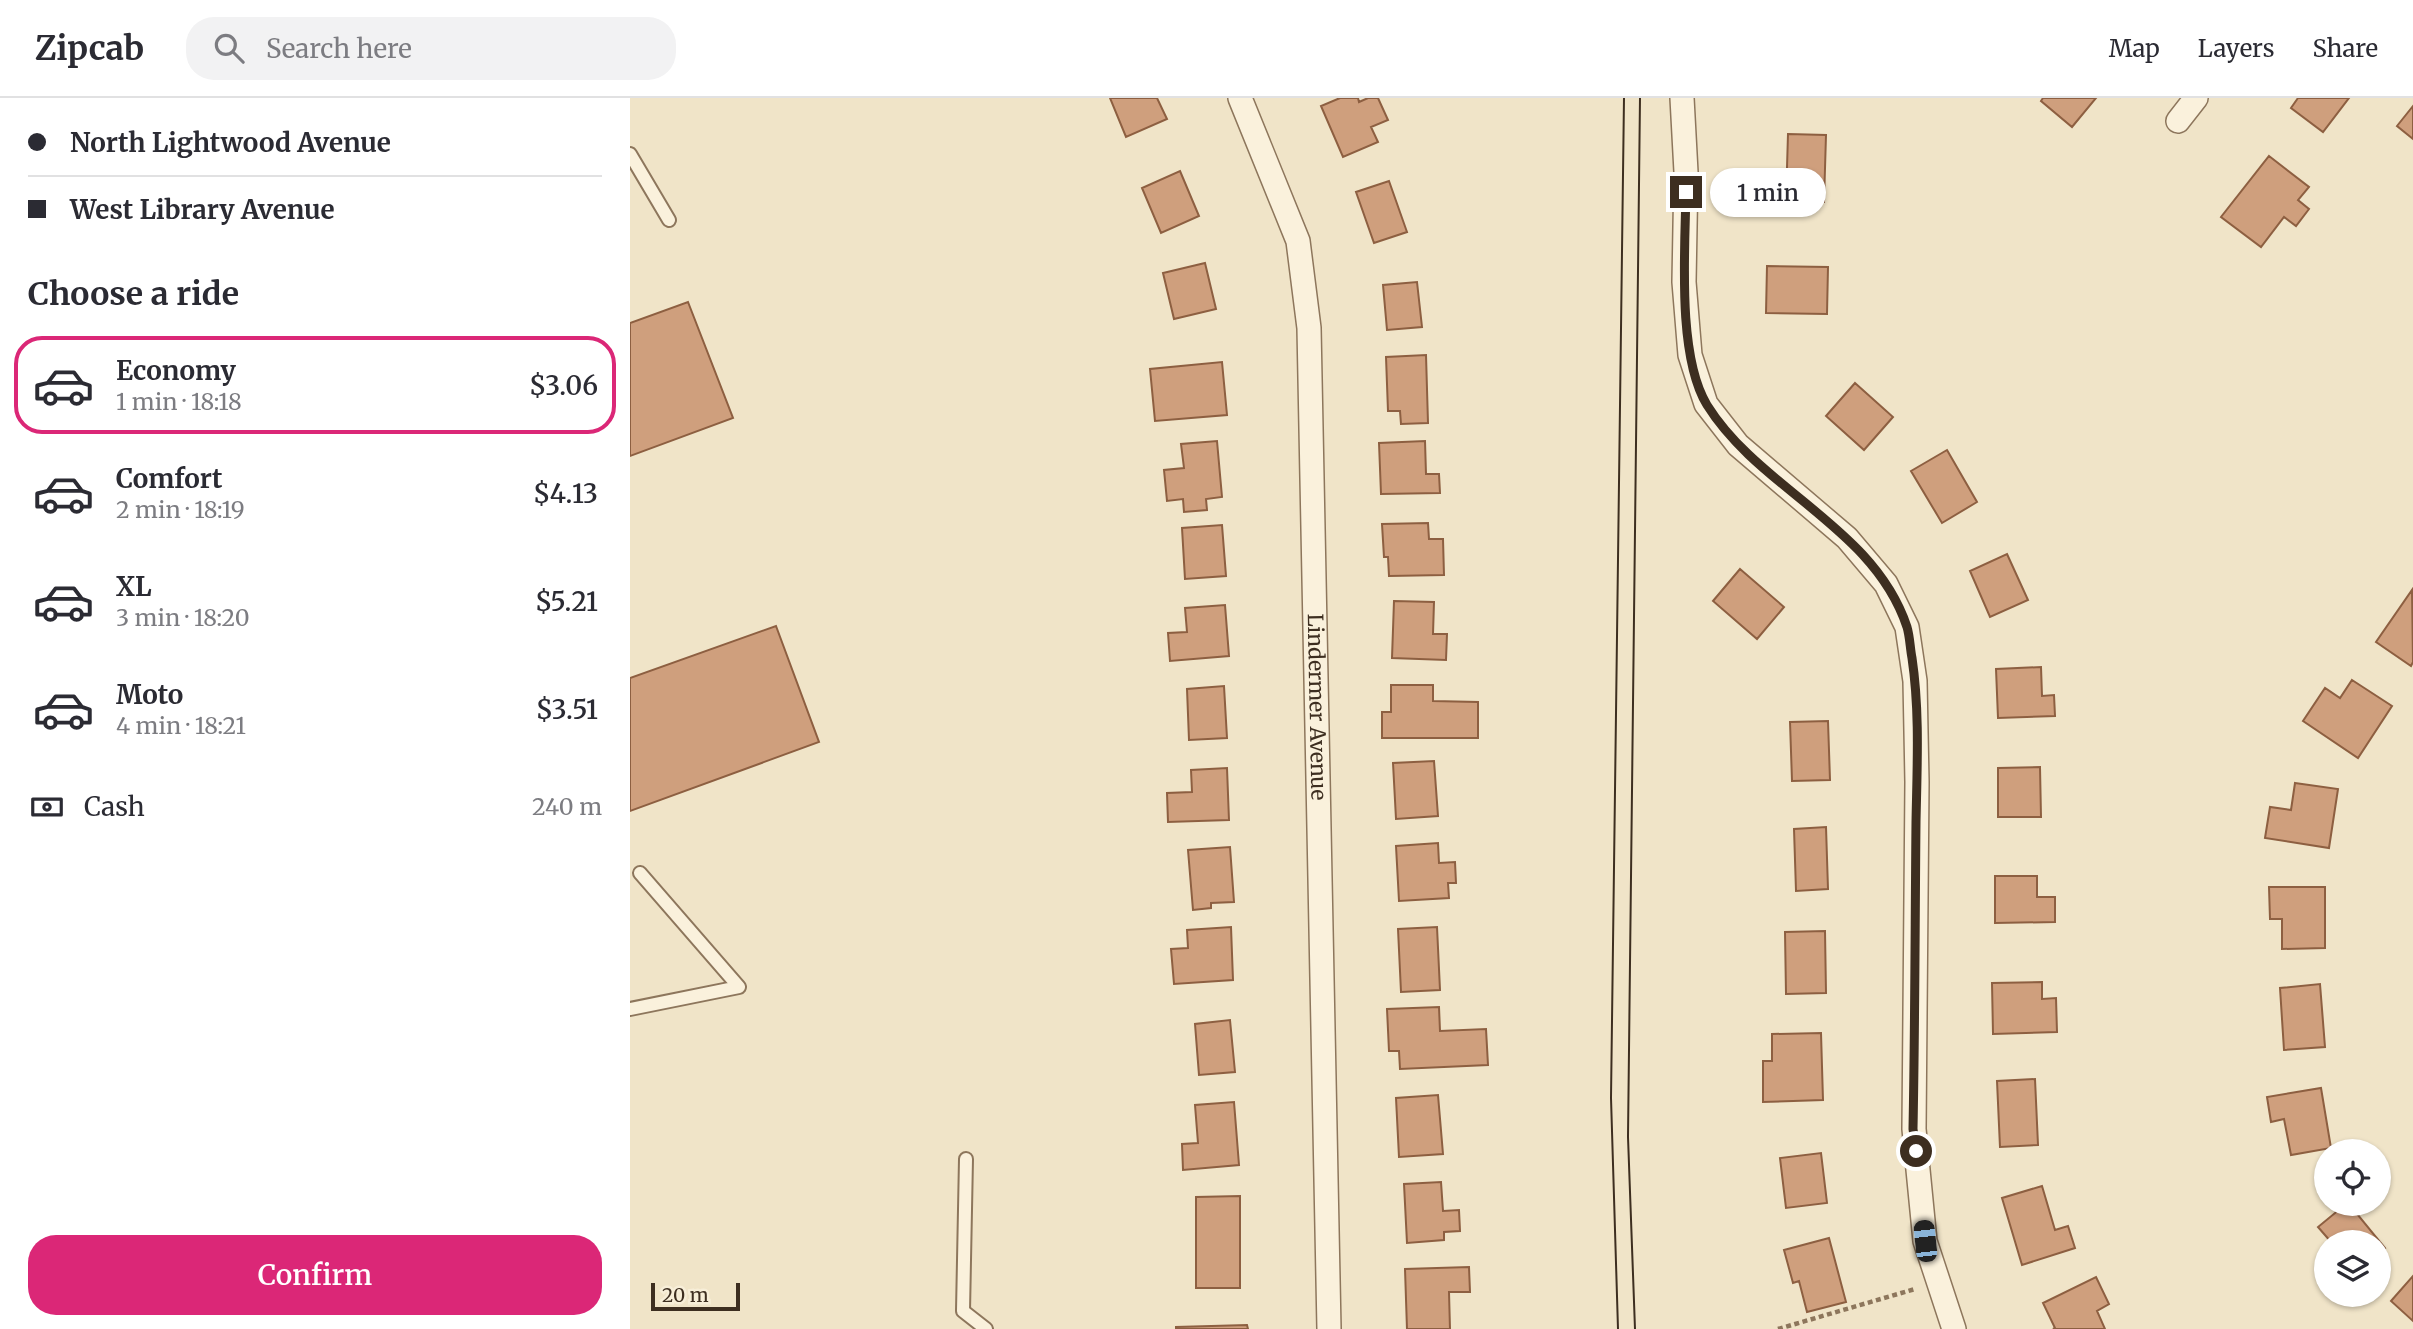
<!DOCTYPE html>
<meta charset="utf-8">
<style>
body{margin:0;font-family:Merriweather,serif;background:#f2f2f3;color:#2b2b33;height:100vh;display:flex;flex-direction:column;font-size:26px;white-space:nowrap}
*{box-sizing:border-box;margin:0}
p{font-size:23px;color:#7c7c81}
.icon{flex:none;width:38px;height:38px;fill:none;stroke:currentColor;stroke-width:2;stroke-linecap:round;stroke-linejoin:round}
.map{position:relative;flex:1;overflow:hidden}
.side{display:flex;flex-direction:column;background:#fff;width:630px}
.side>*{flex:none}
.top-card{display:grid;align-content:center;height:154px;padding:0 28px;background:#fff}
.fabs{position:absolute;left:1684px;top:1041px;display:grid;gap:14px}
.fabs a{display:grid;place-items:center;width:77px;height:77px;border-radius:50%;background:#fff;box-shadow:0 2px 5px #0004;font-size:35px}
.scale{position:absolute;left:21px;bottom:18px;width:89px;box-sizing:border-box;padding-left:7px;border:4px solid #3d2e20;border-top:0;font-size:19px;line-height:24px;white-space:nowrap;color:#3d2e20;-webkit-text-stroke:5px #f7eed8;paint-order:stroke}
.end{position:absolute;width:32px;height:32px;margin:-16px;border:9px solid #3d2e20;background:#fff;box-shadow:0 0 0 4px #fff}
.from{border-radius:50%}
.bubble{position:absolute;height:49px;border-radius:24px;background:#fff;box-shadow:0 2px 5px #0004;font-size:23px;font-weight:600;line-height:49px;text-align:center}
.car{position:absolute;width:21px;height:42px;margin:-21px -10px;border-radius:9px;box-shadow:0 0 5px 2px #0007;background:linear-gradient(#222 24%,#8ab4d8 0 40%,#222 0 76%,#8ab4d8 0 86%,#222 0)}
.top-card b{display:flex;align-items:center;gap:24px;height:66px;font-size:26px}
.top-card b+b{border-top:2px solid #e1e1e2}
.top-card i{width:18px;height:18px;background:#2b2b33}
ul{padding:0;list-style:none}
li{display:flex;align-items:center;gap:21px;height:98px;margin:0 14px 10px;padding:0 14px;border:4px solid transparent;border-radius:28px}
li div{flex:1}
li b{display:block;font-size:26px}
li em{font-style:normal;font-weight:600}
li.current{border-color:#db2777}
li>.icon{width:63px;height:63px;stroke-width:1.5}
h2{padding:0 28px;font-size:32px;line-height:84px}
.pay{display:flex;align-items:center;gap:18px;height:77px;padding:0 28px;font-size:26px}
.pay p{margin-inline-start:auto}
.primary-button{display:flex;gap:14px;margin-top:auto;padding:14px 28px}
.primary-button a{flex:1;height:80px;border-radius:28px;background:#db2777;color:#fff;font-size:28px;font-weight:600;line-height:80px;text-align:center}
header{display:flex;align-items:center;gap:42px;box-sizing:border-box;height:98px;padding:0 35px;background:#fff;border-bottom:2px solid #e1e1e2}
header strong{font-size:33px}
nav{display:flex;gap:38px;margin-inline-start:auto;font-size:24px}
.search{width:490px;height:63px;background:#f2f2f3;display:flex;align-items:center;gap:18px;box-sizing:border-box;padding:0 24px;border-radius:28px;color:#7c7c81;font-size:26px}
main{display:flex;flex:1;min-height:0}
.map>svg:first-child{display:block}
.building{fill:#cf9f7d;stroke:#8d5f41;stroke-width:2}
.lines{fill:none;stroke-linecap:round;stroke-linejoin:round}
.service-casing{stroke:#8d765c;stroke-width:16}
.minor-casing{stroke:#8d765c;stroke-width:26}
.path{stroke:#8d765c;stroke-width:4.5;stroke-dasharray:5 3.5;stroke-linecap:butt}
.service{stroke:#faf1dc;stroke-width:12}
.minor{stroke:#faf1dc;stroke-width:23}
.tram{stroke:#3d2e20;stroke-width:2}
.route{stroke:#3d2e20;stroke-width:9}
.labels{text-anchor:middle;stroke-width:5;stroke-linejoin:round;paint-order:stroke}
.street-label{font-size:21px;fill:#3d2e20;stroke:#f7eed8}
</style>
<header>
<strong>Zipcab</strong>
<div class="search"><svg class="icon" aria-label="search" viewBox="0 0 24 24"><circle cx="10" cy="10" r="6"/><path d="M15 15l6 6"/></svg>Search here</div>
<nav><a>Map</a><a>Layers</a><a>Share</a></nav>
</header>
<main>
<section class="side">
<div class="top-card">
<b><i class="from"></i>North Lightwood Avenue</b>
<b><i></i>West Library Avenue</b>
</div>
<h2>Choose a ride</h2>
<ul>
<li class="current"><svg class="icon" aria-label="car" viewBox="0 0 24 24"><path d="M5 17H2v-5l4-1 3-4h7l3 4 3 1v5h-3M9 17h6M6 11h13"/><circle cx="7" cy="17" r="2"/><circle cx="17" cy="17" r="2"/></svg><div><b>Economy</b><p>1 min · 18:18</p></div><em>$3.06</em></li>
<li><svg class="icon" aria-label="car" viewBox="0 0 24 24"><path d="M5 17H2v-5l4-1 3-4h7l3 4 3 1v5h-3M9 17h6M6 11h13"/><circle cx="7" cy="17" r="2"/><circle cx="17" cy="17" r="2"/></svg><div><b>Comfort</b><p>2 min · 18:19</p></div><em>$4.13</em></li>
<li><svg class="icon" aria-label="car" viewBox="0 0 24 24"><path d="M5 17H2v-5l4-1 3-4h7l3 4 3 1v5h-3M9 17h6M6 11h13"/><circle cx="7" cy="17" r="2"/><circle cx="17" cy="17" r="2"/></svg><div><b>XL</b><p>3 min · 18:20</p></div><em>$5.21</em></li>
<li><svg class="icon" aria-label="car" viewBox="0 0 24 24"><path d="M5 17H2v-5l4-1 3-4h7l3 4 3 1v5h-3M9 17h6M6 11h13"/><circle cx="7" cy="17" r="2"/><circle cx="17" cy="17" r="2"/></svg><div><b>Moto</b><p>4 min · 18:21</p></div><em>$3.51</em></li>
</ul>
<div class="pay"><svg class="icon" aria-label="cash" viewBox="0 0 24 24"><path d="M3 7h18v10H3z"/><circle cx="12" cy="12" r="2"/></svg>Cash<p>240 m</p></div>
<div class="primary-button"><a>Confirm</a></div>
</section>
<div class="map">
<svg width="1783" height="1231" viewBox="0 0 1783 1231">
<rect width="100%" height="100%" fill="#f0e4c8"/>
<path class="building" d="M 480,0 L 527,0 L 537,21 L 496,39 Z
M 710,0 L 728,0 L 729,4 L 738,0 L 748,0 L 758,22 L 741,29 L 748,44 L 713,59 L 691,8 Z
M 1413,0 L 1466,0 L 1442,29 L 1411,3 Z
M 1668,0 L 1719,0 L 1693,34 L 1661,10 Z
M 1783,8 L 1783,41 L 1767,28 Z
M 1158,36 L 1196,37 L 1194,104 L 1156,103 Z
M 1639,58 L 1679,89 L 1668,102 L 1679,111 L 1666,128 L 1654,119 L 1631,149 L 1591,119 Z
M 550,73 L 569,118 L 531,135 L 512,90 Z
M 759,83 L 777,134 L 744,145 L 726,94 Z
M 575,165 L 586,211 L 544,221 L 533,175 Z
M 1137,168 L 1198,169 L 1197,216 L 1136,215 Z
M 787,184 L 792,229 L 757,232 L 753,187 Z
M 58,204 L 103,320 L 0,358 L 0,225 Z
M 796,257 L 798,325 L 771,326 L 770,313 L 758,313 L 756,259 Z
M 592,264 L 597,317 L 525,323 L 520,271 Z
M 1225,285 L 1263,319 L 1234,352 L 1196,318 Z
M 587,343 L 592,399 L 576,401 L 577,412 L 554,414 L 553,401 L 537,403 L 534,372 L 554,370 L 551,346 Z
M 795,343 L 796,376 L 809,376 L 810,395 L 751,396 L 749,345 Z
M 1317,352 L 1347,404 L 1312,425 L 1281,373 Z
M 798,425 L 799,441 L 813,441 L 814,477 L 759,478 L 758,459 L 754,459 L 752,426 Z
M 592,427 L 596,478 L 555,481 L 552,430 Z
M 1377,456 L 1398,502 L 1360,519 L 1340,473 Z
M 1110,471 L 1154,509 L 1127,541 L 1083,503 Z
M 1782,492 L 1783,564 L 1781,568 L 1746,544 Z
M 764,503 L 804,504 L 803,536 L 817,536 L 816,562 L 762,560 Z
M 595,507 L 599,558 L 540,563 L 538,535 L 557,534 L 555,510 Z
M 146,528 L 189,644 L 0,713 L 0,580 Z
M 1411,569 L 1412,598 L 1424,597 L 1425,618 L 1368,620 L 1366,571 Z
M 1722,582 L 1762,608 L 1728,660 L 1673,623 L 1695,590 L 1710,600 Z
M 761,587 L 803,587 L 803,603 L 848,604 L 848,640 L 752,640 L 752,614 L 761,614 Z
M 594,588 L 597,640 L 559,642 L 557,591 Z
M 1198,623 L 1200,682 L 1162,683 L 1160,624 Z
M 804,663 L 808,718 L 766,721 L 763,665 Z
M 1410,669 L 1411,719 L 1368,719 L 1368,670 Z
M 597,670 L 599,722 L 538,724 L 537,695 L 562,694 L 561,672 Z
M 1665,685 L 1708,691 L 1699,750 L 1635,740 L 1640,709 L 1661,712 Z
M 1196,729 L 1198,791 L 1166,793 L 1164,731 Z
M 808,745 L 809,765 L 825,764 L 826,785 L 818,785 L 819,800 L 769,803 L 766,748 Z
M 600,749 L 604,804 L 581,805 L 581,810 L 563,812 L 558,752 Z
M 1365,778 L 1407,778 L 1407,799 L 1425,799 L 1425,824 L 1365,825 Z
M 1639,789 L 1695,789 L 1695,850 L 1652,851 L 1652,821 L 1640,821 Z
M 601,829 L 603,882 L 544,886 L 541,851 L 558,850 L 557,832 Z
M 807,829 L 810,892 L 771,894 L 768,831 Z
M 1195,833 L 1196,895 L 1156,896 L 1155,834 Z
M 1412,884 L 1412,901 L 1426,900 L 1427,934 L 1363,936 L 1362,885 Z
M 1690,886 L 1695,949 L 1654,952 L 1650,890 Z
M 809,909 L 810,933 L 856,931 L 858,967 L 770,971 L 769,953 L 759,953 L 757,911 Z
M 600,922 L 605,974 L 569,977 L 565,926 Z
M 1191,935 L 1193,1002 L 1133,1004 L 1133,963 L 1142,963 L 1142,936 Z
M 1405,981 L 1408,1047 L 1370,1049 L 1367,983 Z
M 1691,990 L 1701,1050 L 1661,1057 L 1654,1021 L 1641,1024 L 1637,999 Z
M 808,997 L 813,1056 L 769,1059 L 766,1000 Z
M 604,1004 L 609,1067 L 553,1072 L 552,1046 L 568,1045 L 565,1007 Z
M 1191,1055 L 1197,1105 L 1156,1110 L 1150,1060 Z
M 811,1084 L 813,1113 L 829,1112 L 830,1133 L 814,1134 L 814,1142 L 777,1145 L 774,1086 Z
M 1412,1088 L 1425,1132 L 1438,1128 L 1445,1150 L 1392,1167 L 1372,1100 Z
M 610,1098 L 610,1190 L 566,1190 L 566,1099 Z
M 1716,1106 L 1719,1106 L 1755,1150 L 1748,1155 L 1748,1144 L 1701,1144 L 1688,1129 Z
M 1199,1140 L 1216,1204 L 1177,1214 L 1169,1183 L 1163,1185 L 1154,1152 Z
M 839,1169 L 840,1194 L 819,1194 L 820,1231 L 777,1231 L 775,1171 Z
M 1783,1178 L 1783,1223 L 1761,1203 Z
M 1466,1179 L 1479,1206 L 1467,1213 L 1475,1231 L 1423,1231 L 1425,1230 L 1413,1205 Z
M 617,1227 L 618,1231 L 546,1231 L 546,1229 Z"/>
<g class="lines">
<defs>
<path id="service" d="M 0,56 L 39,122
M 0,911 L 109,889 L 10,775
M 336,1061 L 333,1213 L 356,1231"/>
<g id="minor">
<path id="s1" d="M 610,0 L 668,143 L 679,230 L 699,1231"/>
<path d="M 1052,0 L 1056,74 L 1054,184 L 1060,257 L 1076,306 L 1108,347 L 1217,440 L 1256,486 L 1277,529 L 1285,583 L 1287,684 L 1284,1031 L 1295,1143 L 1324,1231"/>
<path d="M 1548,23 L 1566,0"/>
</g>
</defs>
<use href="#service" class="service-casing"/>
<use href="#minor" class="minor-casing"/>
<path class="path" d="M 1148,1231 L 1285,1191"/>
<use href="#service" class="service"/>
<use href="#minor" class="minor"/>
<path class="tram" d="M 988,1231 L 981,1000 L 994,0
M 1005,1231 L 998,1039 L 1010,0"/>
</g>
<g class="lines">
<path class="route" d="M 1056,94 C 1055,152 1047,258 1077,307 C 1130,392 1244,429 1277,529 C 1280,539 1280,550 1282,560 C 1290,614 1287,670 1286,724 C 1285,826 1285,928 1283,1031 L 1286,1053"/>
</g>
<g class="labels">
<g class="street-label">
<text dy="7" stroke="none"><textPath href="#s1" startOffset="621">Lindermer Avenue</textPath></text>
</g>
</g>
</svg>
<div class="fabs">
<a><svg class="icon" aria-label="locate" viewBox="0 0 24 24"><circle cx="12" cy="12" r="6"/><path d="M12 2v4M12 18v4M2 12h4M18 12h4"/></svg></a>
<a><svg class="icon" aria-label="layers" viewBox="0 0 24 24"><path d="M12 4l9 5-9 5-9-5zM3 14l9 5 9-5"/></svg></a>
</div>
<div class="scale">20 m</div>
<i class="end from" style="left:1286px;top:1053px"></i>
<i class="end" style="left:1056px;top:94px"></i>
<div class="bubble" style="left:1080px;top:70px;width:116px">1 min</div>
<i class="car" style="left:1295px;top:1143px;rotate:354deg"></i>
</div>
</main>
